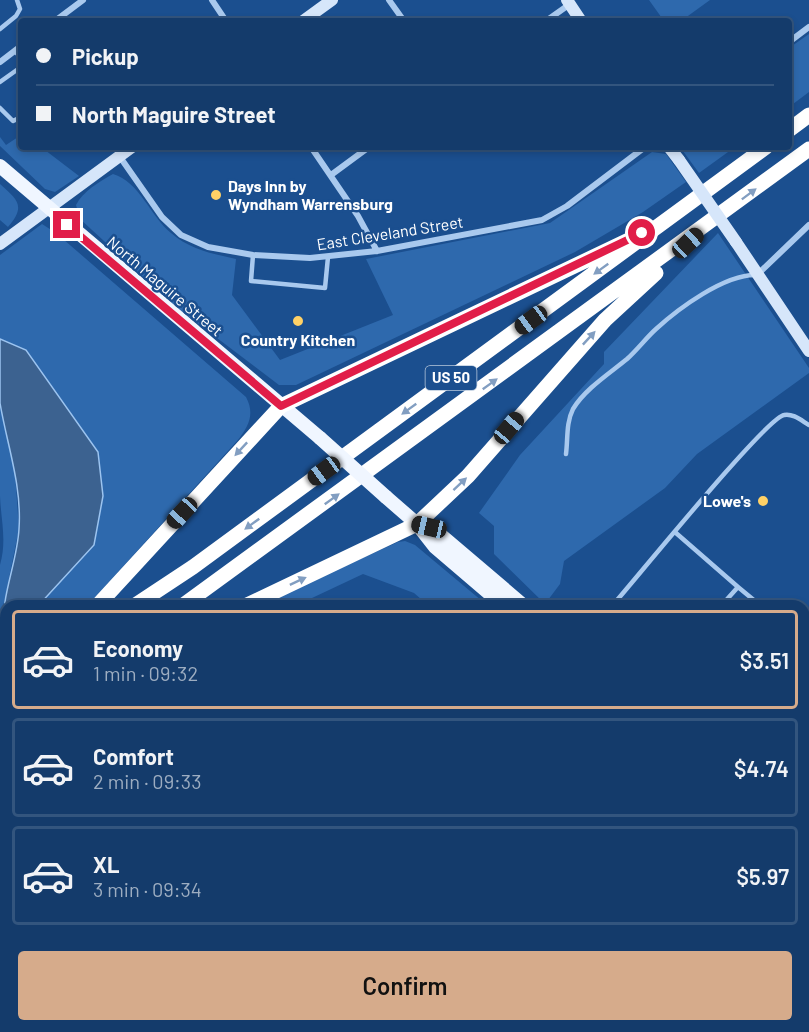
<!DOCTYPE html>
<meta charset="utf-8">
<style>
body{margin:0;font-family:Barlow,sans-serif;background:#1d4271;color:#f1f3f6;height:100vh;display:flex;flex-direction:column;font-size:22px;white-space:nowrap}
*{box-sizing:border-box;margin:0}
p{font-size:20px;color:#9dadc1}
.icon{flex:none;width:33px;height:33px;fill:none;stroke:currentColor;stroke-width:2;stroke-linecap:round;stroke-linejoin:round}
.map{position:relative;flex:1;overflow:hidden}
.panel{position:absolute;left:0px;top:600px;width:810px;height:432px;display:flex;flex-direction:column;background:#143b6b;border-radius:18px 18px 0 0;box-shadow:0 3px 9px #0003,0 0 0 2px #33557e}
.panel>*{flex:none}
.banner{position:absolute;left:18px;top:18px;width:774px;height:132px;border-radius:6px;box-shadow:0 3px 9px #0003,0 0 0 2px #33557e;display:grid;align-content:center;height:132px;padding:0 18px;background:#143b6b}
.end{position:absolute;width:27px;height:27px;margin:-14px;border:8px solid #e11d48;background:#fff;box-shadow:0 0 0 3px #fff}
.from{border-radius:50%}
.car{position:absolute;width:18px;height:36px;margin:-18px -9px;border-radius:8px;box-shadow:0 0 4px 2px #0007;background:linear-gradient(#222 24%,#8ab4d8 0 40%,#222 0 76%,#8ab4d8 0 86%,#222 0)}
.banner b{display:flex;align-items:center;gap:21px;height:57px;font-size:22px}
.banner b+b{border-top:2px solid #33557e}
.banner i{width:15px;height:15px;background:#f1f3f6}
ul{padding:10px 0 0;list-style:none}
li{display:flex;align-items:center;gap:18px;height:99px;margin:0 12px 9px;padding:0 6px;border:3px solid #33557e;border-radius:6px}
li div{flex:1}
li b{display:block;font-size:22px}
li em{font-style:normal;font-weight:600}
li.active{border-color:#d6ab8b}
li>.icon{width:54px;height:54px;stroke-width:1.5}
.primary-button{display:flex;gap:12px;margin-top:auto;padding:12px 18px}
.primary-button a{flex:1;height:69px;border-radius:6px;background:#d6ab8b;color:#111;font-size:24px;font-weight:600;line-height:69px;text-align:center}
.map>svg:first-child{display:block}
.green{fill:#2e69ad}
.water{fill:#3c6290;stroke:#9cc4f0;stroke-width:1.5}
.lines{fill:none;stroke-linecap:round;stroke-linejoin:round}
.lane{stroke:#a9c9ee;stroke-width:4.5}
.street{stroke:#a9c9ee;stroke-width:6}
.secondary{stroke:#d6e6fa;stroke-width:12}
.primary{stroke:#f0f6ff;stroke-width:14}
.highway{stroke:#fff;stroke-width:15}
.secondary-bridge{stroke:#d6e6fa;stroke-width:12}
.primary-bridge{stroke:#f0f6ff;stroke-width:14}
.oneway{fill:#829ec1}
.route{stroke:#e11d48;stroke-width:8}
.poi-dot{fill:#ffd166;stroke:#1b4f8f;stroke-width:2}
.labels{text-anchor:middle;stroke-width:5;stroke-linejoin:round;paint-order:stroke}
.shield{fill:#1b4f8f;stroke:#bbcadd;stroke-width:1.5}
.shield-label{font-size:15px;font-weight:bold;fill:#fff}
.poi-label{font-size:16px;font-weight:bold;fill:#fff;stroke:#1b4f8f;text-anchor:start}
.street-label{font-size:16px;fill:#fff;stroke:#1b4f8f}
</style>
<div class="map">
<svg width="809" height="1032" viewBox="0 0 809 1032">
<rect width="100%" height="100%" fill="#1b4f8f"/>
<path class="green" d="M 649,0 L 710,0 L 681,21 L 664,21 Z
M 809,34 L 809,92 L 789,107 L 789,48 Z
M 21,135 L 21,147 L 41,147 L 79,176 L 55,192 L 45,189 L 0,146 L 0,137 L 6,145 Z
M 680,147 L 735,147 L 699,173 Z
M 652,152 L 666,154 L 686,182 L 643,212 L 575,252 L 296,385 L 279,385 L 176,307 L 80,219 L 76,205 C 83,191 99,182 113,174 C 139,181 151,217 171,233 C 189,249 213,254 236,259 L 232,295 L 280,360 L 393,315 L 366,259 L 550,223 Z
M 0,184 C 18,200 26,206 8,227 L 0,220 Z
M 42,224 L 56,233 L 246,397 C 255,414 249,426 237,441 L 87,606 L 38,606 L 94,545 L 103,496 L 98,452 L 26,350 L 0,339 L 0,255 Z
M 718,233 L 809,368 L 809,373 L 697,454 L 665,488 L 564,561 L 560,584 L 545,604 L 494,554 L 494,526 L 479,513 L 520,455 L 604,364 L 604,352 Z
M 0,402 L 14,459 L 19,529 L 1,617 L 6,632 L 6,669 L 0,673 L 0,565 C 7,540 1,521 0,496 C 0,465 0,433 0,402 Z
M 405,541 L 415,545 L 488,606 L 429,606 L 414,593 L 363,574 L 295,606 L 256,606 L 398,542 Z
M 6,740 L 6,1026 L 213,1026 L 217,1032 L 0,1032 L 0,744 Z"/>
<path class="water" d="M 0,339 L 26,350 L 98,452 L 103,496 L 94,545 L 38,606 L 6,606 L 4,632 C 0,597 17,564 19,529 C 22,485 7,445 0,403 C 0,382 0,359 0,339 Z"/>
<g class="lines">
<path class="lane" d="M 0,29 L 16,16 L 20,9 L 17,0
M 15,51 L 21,58
M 0,82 L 21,67
M 0,108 L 13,121 L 21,117
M 253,255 L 251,281 L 325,288 L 328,257
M 566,454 C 568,438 566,423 573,409 C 585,389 610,373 627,359 C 638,349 646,338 656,329 C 679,308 724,275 755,275
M 676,533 L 738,587 L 721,606
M 738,587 L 761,606
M 612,606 C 635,580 766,418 784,415 C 793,413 802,421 809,425
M 804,643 L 809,647
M 804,769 L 809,765
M 804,772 L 809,778
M 809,952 L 805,968 L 809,976
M 479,1026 L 484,1032"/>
<path class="street" d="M 212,0 L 226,21
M 389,0 L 404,21
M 55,21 L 83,0
M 546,21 L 570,4
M 789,42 L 809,27
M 0,62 L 21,46
M 311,147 L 358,216 L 377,251
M 120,157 L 162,217 L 181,235 L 208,247 L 253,255 L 310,258 L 377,251 L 542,220 L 567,206 L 645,147
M 331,175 L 369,147
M 758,274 L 809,225
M 804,946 L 809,946"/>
<path class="secondary" d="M 567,0 L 581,21
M 303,21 L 332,0
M 669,147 L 679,160
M 736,242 L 809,351
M 0,244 L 132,147
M 804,894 L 809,888
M 445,1032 L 450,1026"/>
<path class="primary" d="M 0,166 L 320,438
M 386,497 L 417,524 L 435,547 L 504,606
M 417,524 L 436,531 L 524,606
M 804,845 L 809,849
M 804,862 L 809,864
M 804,910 L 809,908"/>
<path class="highway" d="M 789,130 L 809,115
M 97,606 L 281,406 L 633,238
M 134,606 L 193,567 L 766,147
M 182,606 L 809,149
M 245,606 L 417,524 L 468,476 L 605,320 L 656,273
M 0,695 L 6,691
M 0,727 L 6,723"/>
<path class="secondary-bridge" d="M 679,160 L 736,242"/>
<path class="primary-bridge" d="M 320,438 L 386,497"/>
</g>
<defs><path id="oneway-solid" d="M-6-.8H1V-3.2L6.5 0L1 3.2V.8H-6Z" transform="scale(1.5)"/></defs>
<g class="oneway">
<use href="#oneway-solid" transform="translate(749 194) rotate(-37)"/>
<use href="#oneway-solid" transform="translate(601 269) rotate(144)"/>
<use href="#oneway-solid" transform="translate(589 338) rotate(-47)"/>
<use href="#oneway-solid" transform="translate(490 384) rotate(-36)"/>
<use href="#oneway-solid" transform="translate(409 409) rotate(144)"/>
<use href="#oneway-solid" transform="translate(241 449) rotate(133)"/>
<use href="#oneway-solid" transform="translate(460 484) rotate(-43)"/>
<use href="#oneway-solid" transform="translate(332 499) rotate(-36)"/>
<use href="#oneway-solid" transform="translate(252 524) rotate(144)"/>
<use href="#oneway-solid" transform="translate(298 581) rotate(-25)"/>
</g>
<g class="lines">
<path class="route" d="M 67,225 L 281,406 L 642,233"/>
</g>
<g class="poi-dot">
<circle cx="216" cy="195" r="6"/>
<circle cx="298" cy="321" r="6"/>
<circle cx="763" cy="501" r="6"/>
</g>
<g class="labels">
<rect class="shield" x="425.5" y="366" width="51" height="24" rx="4.5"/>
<g class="shield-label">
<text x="451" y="383">US 50</text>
</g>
<g class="poi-label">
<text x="228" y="192">Days Inn by<tspan x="228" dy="18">Wyndham Warrensburg</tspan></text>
<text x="298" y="346" text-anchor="middle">Country Kitchen</text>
<text x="751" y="507" text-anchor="end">Lowe's</text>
</g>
<g class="street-label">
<text transform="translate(390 233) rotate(-9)" y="6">East Cleveland Street</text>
<text transform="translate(165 286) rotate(40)" y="6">North Maguire Street</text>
</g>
</g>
</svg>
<i class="end from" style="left:642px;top:233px"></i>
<i class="end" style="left:67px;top:225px"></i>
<i class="car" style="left:688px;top:243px;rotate:47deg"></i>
<i class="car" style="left:531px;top:320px;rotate:234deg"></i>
<i class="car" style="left:509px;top:428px;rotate:40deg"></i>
<i class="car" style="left:324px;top:471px;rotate:234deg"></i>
<i class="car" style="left:182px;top:513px;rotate:223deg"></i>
<i class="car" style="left:429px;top:527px;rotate:283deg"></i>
<div class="banner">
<b><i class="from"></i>Pickup</b>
<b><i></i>North Maguire Street</b>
</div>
<section class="panel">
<ul>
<li class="active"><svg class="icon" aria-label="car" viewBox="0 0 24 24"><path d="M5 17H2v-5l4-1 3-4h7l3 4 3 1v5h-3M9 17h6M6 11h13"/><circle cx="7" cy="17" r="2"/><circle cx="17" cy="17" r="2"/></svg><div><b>Economy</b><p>1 min · 09:32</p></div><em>$3.51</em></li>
<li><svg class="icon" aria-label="car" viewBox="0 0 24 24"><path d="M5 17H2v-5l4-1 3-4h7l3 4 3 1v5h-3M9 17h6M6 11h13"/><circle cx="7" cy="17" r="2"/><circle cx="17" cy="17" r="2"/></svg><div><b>Comfort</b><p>2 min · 09:33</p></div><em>$4.74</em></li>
<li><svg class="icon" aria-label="car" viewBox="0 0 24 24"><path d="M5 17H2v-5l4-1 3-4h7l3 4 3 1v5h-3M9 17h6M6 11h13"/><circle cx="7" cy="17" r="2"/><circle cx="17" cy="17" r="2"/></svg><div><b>XL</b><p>3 min · 09:34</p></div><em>$5.97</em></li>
</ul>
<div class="primary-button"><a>Confirm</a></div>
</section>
</div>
